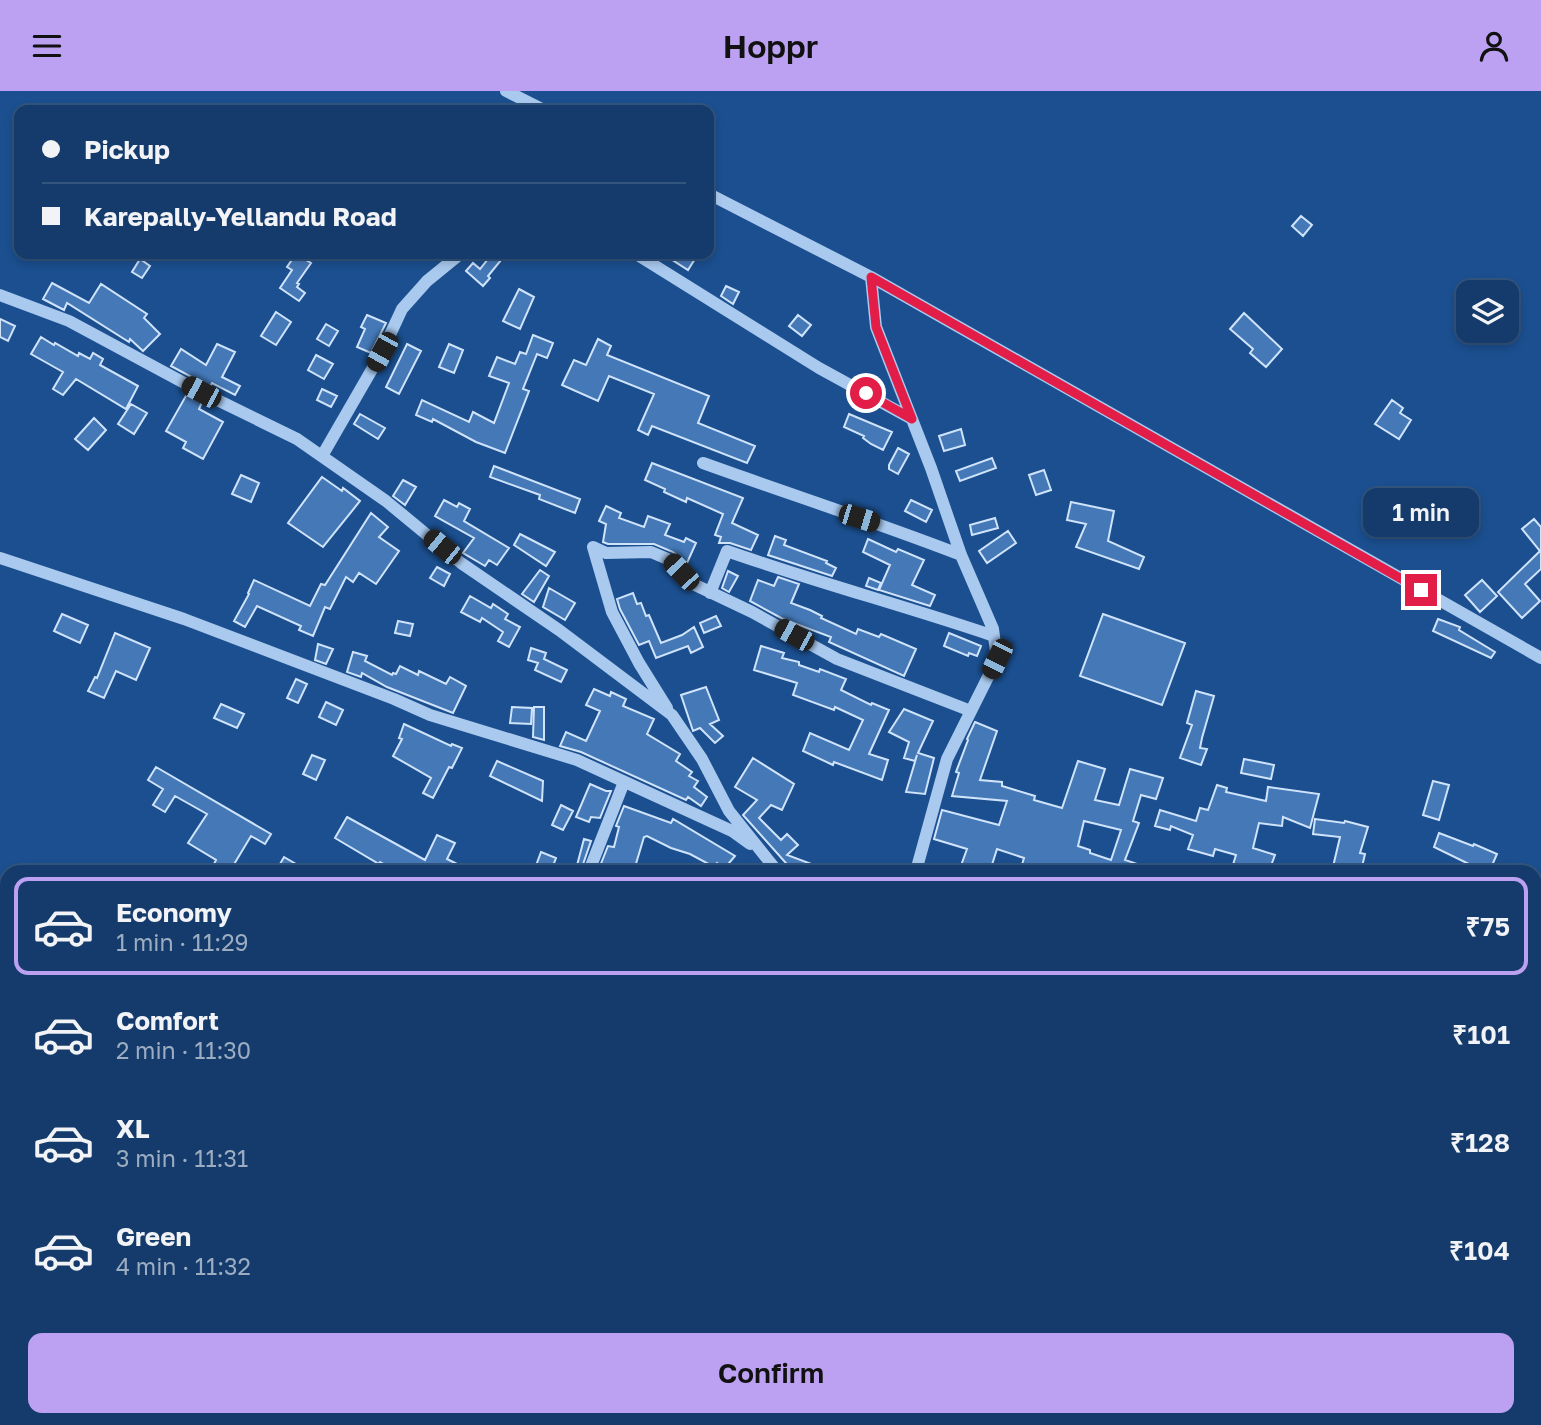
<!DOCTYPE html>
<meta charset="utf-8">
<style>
body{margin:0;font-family:"Golos Text",sans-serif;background:#214673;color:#f1f3f6;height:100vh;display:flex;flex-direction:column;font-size:26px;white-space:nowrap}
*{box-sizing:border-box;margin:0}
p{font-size:23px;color:#9dadc1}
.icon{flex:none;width:38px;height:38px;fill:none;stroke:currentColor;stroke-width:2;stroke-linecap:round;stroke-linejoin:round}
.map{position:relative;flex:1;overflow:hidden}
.panel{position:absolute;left:0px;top:774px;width:1542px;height:562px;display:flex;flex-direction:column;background:#143b6b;border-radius:21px 21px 0 0;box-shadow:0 4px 10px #0003,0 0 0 2px #33557e}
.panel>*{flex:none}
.top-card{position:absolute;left:14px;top:14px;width:700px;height:154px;border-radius:14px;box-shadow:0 4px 10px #0003,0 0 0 2px #33557e;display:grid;align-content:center;height:154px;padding:0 28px;background:#143b6b}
.fabs{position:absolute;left:1456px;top:189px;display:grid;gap:14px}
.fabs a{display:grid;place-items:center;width:63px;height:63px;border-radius:14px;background:#143b6b;box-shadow:0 4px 10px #0003,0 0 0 2px #33557e;font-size:35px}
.end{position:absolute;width:32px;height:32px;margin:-16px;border:9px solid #e11d48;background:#fff;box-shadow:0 0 0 4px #fff}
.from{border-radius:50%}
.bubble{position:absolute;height:49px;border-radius:14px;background:#143b6b;box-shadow:0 4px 10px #0003,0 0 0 2px #33557e;font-size:23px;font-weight:600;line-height:49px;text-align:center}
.car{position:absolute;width:21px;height:42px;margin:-21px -10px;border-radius:9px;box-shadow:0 0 5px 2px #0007;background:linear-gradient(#222 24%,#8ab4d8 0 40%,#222 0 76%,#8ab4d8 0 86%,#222 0)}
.top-card b{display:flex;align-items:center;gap:24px;height:66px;font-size:26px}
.top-card b+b{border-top:2px solid #33557e}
.top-card i{width:18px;height:18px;background:#f1f3f6}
ul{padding:12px 0 0;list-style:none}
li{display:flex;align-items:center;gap:21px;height:98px;margin:0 14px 10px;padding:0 14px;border:4px solid transparent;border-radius:14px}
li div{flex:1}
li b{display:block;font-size:26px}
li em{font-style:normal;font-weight:600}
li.selected{border-color:#bca0f2}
li>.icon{width:63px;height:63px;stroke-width:1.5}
.action{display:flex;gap:14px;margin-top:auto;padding:14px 28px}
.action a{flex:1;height:80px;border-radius:14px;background:#bca0f2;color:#111;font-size:28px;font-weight:600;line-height:80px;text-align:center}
header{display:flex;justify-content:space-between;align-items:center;height:91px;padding:0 28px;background:#bca0f2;color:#111;font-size:32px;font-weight:600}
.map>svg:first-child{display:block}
.building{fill:#4478b7;stroke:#cfe3fa;stroke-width:2;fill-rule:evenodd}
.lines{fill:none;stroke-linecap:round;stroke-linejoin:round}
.minor{stroke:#a9c9ee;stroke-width:12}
.highway{stroke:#fff;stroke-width:21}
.route{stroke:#e11d48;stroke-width:9}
</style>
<header><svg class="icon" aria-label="menu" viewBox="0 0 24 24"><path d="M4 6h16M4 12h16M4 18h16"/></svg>Hoppr<svg class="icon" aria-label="person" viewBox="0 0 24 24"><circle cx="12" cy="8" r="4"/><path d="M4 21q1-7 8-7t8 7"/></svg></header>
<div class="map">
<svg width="1541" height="1334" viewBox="0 0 1541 1334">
<rect width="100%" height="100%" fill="#1b4f8f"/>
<path class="building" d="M 1301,125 L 1312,134 L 1303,145 L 1292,135 Z
M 296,163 L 311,172 L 297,192 L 299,193 L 297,196 L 305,202 L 299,210 L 280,197 L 292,179 L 287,176 Z
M 492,163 L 506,163 L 488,185 L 490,187 L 483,195 L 466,180 L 473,172 L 480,178 Z
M 663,163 L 698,163 L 688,179 Z
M 140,168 L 150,175 L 142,187 L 132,181 Z
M 52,192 L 89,212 L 101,193 L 147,223 L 144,227 L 160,243 L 143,260 L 130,248 L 129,251 L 67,212 L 64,219 L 43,208 Z
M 726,195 L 739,201 L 733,213 L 721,205 Z
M 519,198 L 534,206 L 520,238 L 503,230 Z
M 276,221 L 291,231 L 276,254 L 261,245 Z
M 1244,222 L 1282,258 L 1266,276 L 1250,262 L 1253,258 L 1230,238 Z
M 367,224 L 386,232 L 371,262 L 357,256 L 365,238 L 361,236 Z
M 798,224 L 811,234 L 802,245 L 789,235 Z
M 0,228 L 15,235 L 8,250 L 0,246 Z
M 326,233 L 338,240 L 329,255 L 317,248 Z
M 533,244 L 553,252 L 547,267 L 537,263 L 523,298 L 529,300 L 505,362 L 476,351 L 433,328 L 432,331 L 416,324 L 422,309 L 469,331 L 473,321 L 494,332 L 509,292 L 489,285 L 497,266 L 515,273 L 520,261 L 526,263 Z
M 41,246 L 54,254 L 55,252 L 78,265 L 79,262 L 90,268 L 93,262 L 103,268 L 100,274 L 138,295 L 126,318 L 76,288 L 63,304 L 53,298 L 63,281 L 31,263 Z
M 598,248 L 611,255 L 607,264 L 709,305 L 698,332 L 755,355 L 747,372 L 652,335 L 648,344 L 638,339 L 654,303 L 609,285 L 598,310 L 562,294 L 574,269 L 586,274 Z
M 217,253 L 235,261 L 222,286 L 240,295 L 235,304 L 212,292 L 210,296 L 171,275 L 181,258 L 206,274 Z
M 407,253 L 421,260 L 399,303 L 386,296 Z
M 449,253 L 463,259 L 454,282 L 439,276 Z
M 316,264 L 333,273 L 324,288 L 308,279 Z
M 322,298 L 337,305 L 331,316 L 317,309 Z
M 187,303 L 202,311 L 199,318 L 223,331 L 203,368 L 183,357 L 186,351 L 166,340 Z
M 1392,309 L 1403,317 L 1400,322 L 1411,329 L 1399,348 L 1375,333 Z
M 131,313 L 147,322 L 134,343 L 118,333 Z
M 360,323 L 385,337 L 378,348 L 354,333 Z
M 849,323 L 892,341 L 883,359 L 871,353 L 863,347 L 864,345 L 844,336 Z
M 94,327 L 106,339 L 88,359 L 75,348 Z
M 961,338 L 965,354 L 944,360 L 939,345 Z
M 898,357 L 909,363 L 898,383 L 889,378 L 889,374 Z
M 992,367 L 996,377 L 960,390 L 956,380 Z
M 652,372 L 743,407 L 732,432 L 758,444 L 751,459 L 730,452 L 719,452 L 721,446 L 715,444 L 723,423 L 687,407 L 686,411 L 664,401 L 665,398 L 645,389 Z
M 494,375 L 580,408 L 575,422 L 539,408 L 540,404 L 490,386 Z
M 1044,379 L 1051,399 L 1036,404 L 1029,384 Z
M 241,384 L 259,392 L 251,411 L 232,403 Z
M 322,386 L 342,400 L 343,397 L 360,410 L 323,456 L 288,432 Z
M 403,389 L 416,396 L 405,414 L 393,405 Z
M 444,409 L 457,416 L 459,412 L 470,418 L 464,430 L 509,457 L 497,474 L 489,469 L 485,475 L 463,462 L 474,447 L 435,425 Z
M 911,409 L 932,419 L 926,431 L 905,420 Z
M 1071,411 L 1114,420 L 1108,450 L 1144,466 L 1139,478 L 1076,456 L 1086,433 L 1067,429 Z
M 606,415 L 621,422 L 619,427 L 644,436 L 648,425 L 670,433 L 665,444 L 684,451 L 686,447 L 696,452 L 687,472 L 673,461 L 654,453 L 608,453 L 603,451 L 606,433 L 599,430 Z
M 371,422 L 388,436 L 379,446 L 399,460 L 376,493 L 359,482 L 353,491 L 346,486 L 330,518 L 325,516 L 313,545 L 299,539 L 301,535 L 257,515 L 245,536 L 234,530 L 249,503 L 248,502 L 254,489 L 310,515 L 321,493 L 325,494 Z
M 995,427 L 998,437 L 972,444 L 970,434 Z
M 1534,428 L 1541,436 L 1541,478 L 1525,493 L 1540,510 L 1522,527 L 1498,501 L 1540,460 L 1522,438 Z
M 1008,440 L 1016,452 L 987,472 L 979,460 Z
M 520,443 L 555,461 L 546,475 L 514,454 Z
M 775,445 L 786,449 L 784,454 L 827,470 L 826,472 L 836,477 L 832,485 L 768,464 Z
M 868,448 L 896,461 L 898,458 L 924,469 L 912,494 L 935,504 L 930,515 L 879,499 L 890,474 L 863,461 Z
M 437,476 L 450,483 L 444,495 L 430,487 Z
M 540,479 L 549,485 L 534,511 L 522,503 Z
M 728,480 L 738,485 L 729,501 L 722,497 Z
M 778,486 L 799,493 L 791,512 L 810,519 L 822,525 L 821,527 L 856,543 L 858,538 L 879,546 L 881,543 L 916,558 L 904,585 L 829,551 L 831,546 L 783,528 L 750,510 L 758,489 L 774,495 Z
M 869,487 L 881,492 L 878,499 L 866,495 Z
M 1482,489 L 1497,505 L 1480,521 L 1465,504 Z
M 549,497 L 575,512 L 565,529 L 543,516 Z
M 633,502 L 637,513 L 641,512 L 646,525 L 649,524 L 661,552 L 682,544 L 694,536 L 703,556 L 691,562 L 688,555 L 656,567 L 649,550 L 639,554 L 620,518 L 617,508 Z
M 470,505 L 491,517 L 493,513 L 508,523 L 505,528 L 520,536 L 509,556 L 498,550 L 503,541 L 482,527 L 480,531 L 461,521 Z
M 62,523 L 88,534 L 80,552 L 54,540 Z
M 1103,523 L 1185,552 L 1162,614 L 1080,585 Z
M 716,525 L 721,535 L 704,542 L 700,532 Z
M 1438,528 L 1460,536 L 1459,539 L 1495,561 L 1491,567 L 1433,540 Z
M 398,530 L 413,533 L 410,545 L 395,542 Z
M 115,542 L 150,557 L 136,589 L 116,580 L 104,607 L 88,600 L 95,586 L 97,587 Z
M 949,542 L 981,555 L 977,565 L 969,562 L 968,565 L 944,555 Z
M 318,553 L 333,558 L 326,573 L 315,569 Z
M 761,555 L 784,562 L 782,567 L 799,571 L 799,574 L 819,581 L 820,578 L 846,588 L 841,599 L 871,614 L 872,612 L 889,619 L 869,663 L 888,669 L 882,689 L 834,671 L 833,674 L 803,660 L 810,642 L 849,659 L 863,629 L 835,616 L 834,619 L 793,604 L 797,592 L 754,579 Z
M 531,557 L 546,562 L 544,568 L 567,579 L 561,591 L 535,579 L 538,572 L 528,569 Z
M 353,561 L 367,565 L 365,570 L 392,584 L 393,582 L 396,583 L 400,575 L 418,584 L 419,580 L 446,593 L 450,586 L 466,595 L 453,622 L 387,596 L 362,582 L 361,586 L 347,581 Z
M 296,588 L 307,593 L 298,612 L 287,607 Z
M 706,596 L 719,629 L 710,633 L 723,645 L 715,652 L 700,637 L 693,640 L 681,604 Z
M 594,598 L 610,605 L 611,601 L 626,608 L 623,615 L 654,628 L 647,643 L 680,663 L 676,670 L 692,681 L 689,685 L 698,690 L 694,696 L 707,706 L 701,715 L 688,706 L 686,709 L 581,661 L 560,655 L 566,641 L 586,650 L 600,620 L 586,614 Z
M 1196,600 L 1214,605 L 1202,647 L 1200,657 L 1207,658 L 1201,674 L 1180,667 L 1192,634 L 1187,632 Z
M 326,611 L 343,619 L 336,634 L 319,626 Z
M 221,613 L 244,623 L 237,637 L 214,627 Z
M 512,616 L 532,617 L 531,633 L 510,632 Z
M 534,616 L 544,616 L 544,649 L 533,646 Z
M 904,618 L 933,630 L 918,662 L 934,667 L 925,703 L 906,701 L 917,664 L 915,670 L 904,667 L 909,651 L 889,641 Z
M 975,631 L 997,640 L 980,689 L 1002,691 L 1002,695 L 1035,705 L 1034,709 L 1062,717 L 1078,670 L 1105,678 L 1095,709 L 1119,714 L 1130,678 L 1163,687 L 1156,708 L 1141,704 L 1133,730 L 1139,732 L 1125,769 L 1152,778 L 1152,780 L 1020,780 L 1024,767 L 997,758 L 990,780 L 959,780 L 967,758 L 934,748 L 942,719 L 999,734 L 1007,710 L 952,705 L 959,682 L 956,681 L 968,649 L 967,648 ZM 1084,730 L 1121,739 L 1111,769 L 1090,762 L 1090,759 L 1078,755 Z
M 404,633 L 451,655 L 452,653 L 462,657 L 452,677 L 449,676 L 433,707 L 423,702 L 431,687 L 393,665 L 402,648 L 399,647 Z
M 312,664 L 325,669 L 316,689 L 303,683 Z
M 753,667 L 794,693 L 782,719 L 771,714 L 759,727 L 781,749 L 787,743 L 798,754 L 787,764 L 830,780 L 793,780 L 743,724 L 757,709 L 735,696 Z
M 1244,668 L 1274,674 L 1271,688 L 1241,682 Z
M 497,670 L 543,690 L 542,710 L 490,685 Z
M 156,676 L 271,743 L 265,753 L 251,745 L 230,780 L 214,773 L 216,769 L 188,752 L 207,723 L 175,705 L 165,721 L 153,714 L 163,698 L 148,689 Z
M 1433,690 L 1449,694 L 1439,729 L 1423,724 Z
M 590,693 L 606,700 L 611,700 L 600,727 L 591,726 L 589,731 L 576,726 Z
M 1217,694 L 1227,697 L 1226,701 L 1266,710 L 1268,696 L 1319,703 L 1310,737 L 1283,726 L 1282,735 L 1259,732 L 1253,757 L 1275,764 L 1269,780 L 1231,780 L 1236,764 L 1215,758 L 1213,765 L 1188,758 L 1193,744 L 1171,735 L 1170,739 L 1155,735 L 1160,719 L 1196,730 L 1200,717 L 1208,719 Z
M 561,714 L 573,720 L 563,739 L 552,734 Z
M 624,715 L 671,732 L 673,728 L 735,765 L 724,778 L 717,772 L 714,776 L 690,763 L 671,757 L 647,745 L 644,746 L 635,776 L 629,774 L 627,780 L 598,780 L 608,755 L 614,756 L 619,736 L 616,735 Z
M 347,726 L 425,769 L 437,744 L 455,752 L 447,768 L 471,780 L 397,780 L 380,771 L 379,773 L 335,747 Z
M 1315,728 L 1344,732 L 1345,730 L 1368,736 L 1360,762 L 1365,763 L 1361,780 L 1332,780 L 1340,746 L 1313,743 Z
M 1439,742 L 1473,755 L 1474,753 L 1497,763 L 1490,779 L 1476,773 L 1475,776 L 1434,756 Z
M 584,748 L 591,750 L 581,779 L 576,778 Z
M 541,761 L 556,767 L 551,780 L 534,780 Z
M 284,766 L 308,780 L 276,780 Z"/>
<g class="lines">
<path class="minor" d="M 506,0 L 544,19
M 709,103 L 871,186 L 1541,567
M 636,163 L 819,277 L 912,328
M 871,186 L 876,236 L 931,377 L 961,464 L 993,538 L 997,568 L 947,668 L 916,780
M 0,204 L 69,230 L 201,301 L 297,348 L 386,410 L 461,472 L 559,539 L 672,624 L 702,668 L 729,720 L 777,780
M 322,365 L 382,261 L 402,218 L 427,190 L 460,163
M 703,372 C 789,403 876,431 961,464
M 0,467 L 184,528 L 394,608 L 430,624 L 577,669 L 732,740 L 750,753
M 710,502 L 727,460 C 815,491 906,515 994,545
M 667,617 L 639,572 L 612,521 L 593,456 L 606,462 L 651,461 L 670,469 L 691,492 L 752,521 L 837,568 L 971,620
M 589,780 L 624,691
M 1535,981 L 1541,985
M 1535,1185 L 1541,1189
M 1253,1334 L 1257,1328"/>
<path class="highway" d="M 0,1189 L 7,1187
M 1330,1328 L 1340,1334"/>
</g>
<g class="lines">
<path class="route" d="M 866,302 L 912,328 L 876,236 L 871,186 L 1421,499"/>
</g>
</svg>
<div class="fabs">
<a><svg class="icon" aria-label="layers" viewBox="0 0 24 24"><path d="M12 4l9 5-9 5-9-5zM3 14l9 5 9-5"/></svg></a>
</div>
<i class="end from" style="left:866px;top:302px"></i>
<i class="end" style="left:1421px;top:499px"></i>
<div class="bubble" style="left:1363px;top:397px;width:116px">1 min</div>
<i class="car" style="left:382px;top:261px;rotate:209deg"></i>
<i class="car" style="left:201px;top:301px;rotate:298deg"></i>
<i class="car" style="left:859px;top:427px;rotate:107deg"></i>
<i class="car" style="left:442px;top:456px;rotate:309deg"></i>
<i class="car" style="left:681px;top:481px;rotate:317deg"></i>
<i class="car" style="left:794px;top:544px;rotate:299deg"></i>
<i class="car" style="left:997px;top:568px;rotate:206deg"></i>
<div class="top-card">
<b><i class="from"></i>Pickup</b>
<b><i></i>Karepally-Yellandu Road</b>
</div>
<section class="panel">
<ul>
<li class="selected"><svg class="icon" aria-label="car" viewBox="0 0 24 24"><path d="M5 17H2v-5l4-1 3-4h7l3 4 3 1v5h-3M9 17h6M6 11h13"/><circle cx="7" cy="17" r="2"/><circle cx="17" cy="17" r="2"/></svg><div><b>Economy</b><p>1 min · 11:29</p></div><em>₹75</em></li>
<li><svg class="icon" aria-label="car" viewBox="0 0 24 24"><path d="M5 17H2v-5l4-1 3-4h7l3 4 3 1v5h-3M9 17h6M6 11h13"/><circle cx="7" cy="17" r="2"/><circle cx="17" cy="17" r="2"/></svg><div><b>Comfort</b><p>2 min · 11:30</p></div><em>₹101</em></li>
<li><svg class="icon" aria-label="car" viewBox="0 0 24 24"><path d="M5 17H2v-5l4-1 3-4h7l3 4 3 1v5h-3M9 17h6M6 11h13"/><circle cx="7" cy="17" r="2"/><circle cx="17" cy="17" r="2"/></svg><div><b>XL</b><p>3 min · 11:31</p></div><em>₹128</em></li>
<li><svg class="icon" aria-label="car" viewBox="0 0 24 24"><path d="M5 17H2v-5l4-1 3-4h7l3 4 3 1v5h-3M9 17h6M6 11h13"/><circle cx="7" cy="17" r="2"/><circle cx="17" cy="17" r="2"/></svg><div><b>Green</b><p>4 min · 11:32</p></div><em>₹104</em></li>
</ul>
<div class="action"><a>Confirm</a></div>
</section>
</div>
